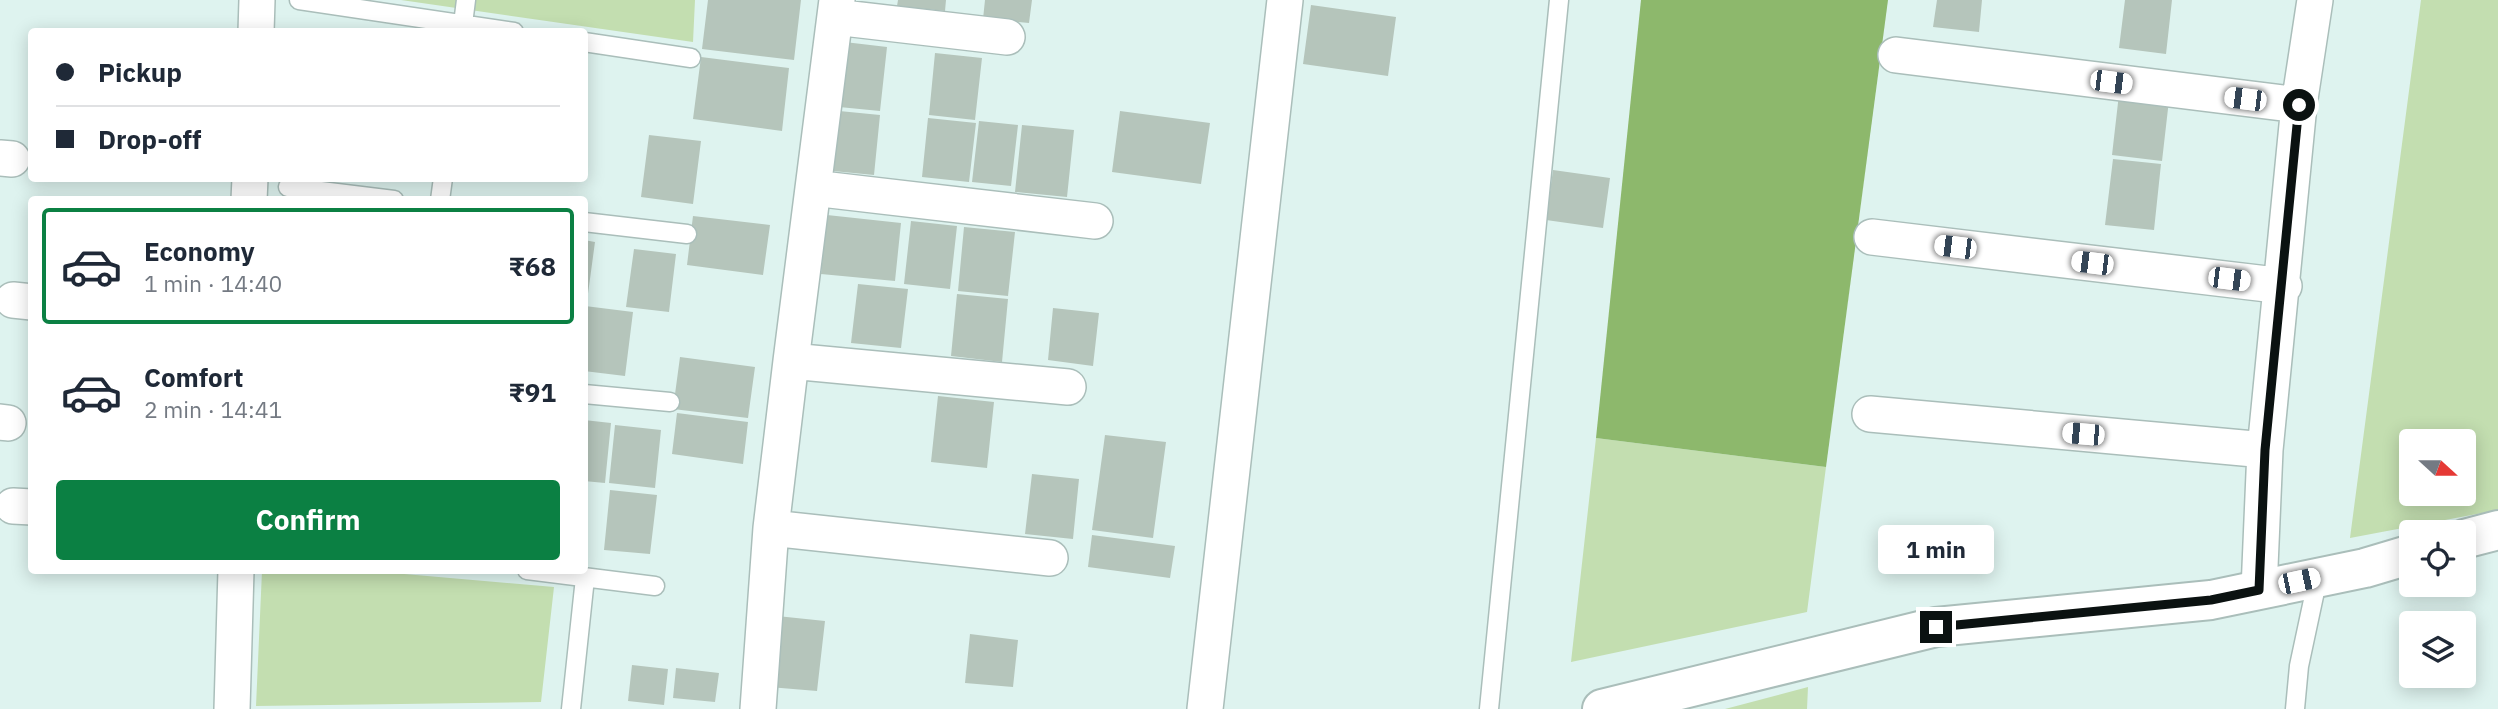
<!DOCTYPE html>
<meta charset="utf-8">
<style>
body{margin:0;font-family:"IBM Plex Sans",sans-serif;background:#f6f6f7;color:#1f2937;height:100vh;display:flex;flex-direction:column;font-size:26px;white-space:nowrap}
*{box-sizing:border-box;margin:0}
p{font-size:23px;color:#747a83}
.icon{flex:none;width:38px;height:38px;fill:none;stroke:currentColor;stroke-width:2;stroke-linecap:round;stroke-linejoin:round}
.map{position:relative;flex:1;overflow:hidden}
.drawer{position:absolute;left:28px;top:196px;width:560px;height:378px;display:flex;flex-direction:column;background:#fff;border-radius:7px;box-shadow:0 4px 18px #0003}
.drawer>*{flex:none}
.hud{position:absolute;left:28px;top:28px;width:560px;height:154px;border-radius:7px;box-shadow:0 4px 18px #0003;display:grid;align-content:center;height:154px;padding:0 28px;background:#fff}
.needle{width:46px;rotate:111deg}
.buttons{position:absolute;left:2399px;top:429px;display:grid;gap:14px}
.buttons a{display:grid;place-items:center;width:77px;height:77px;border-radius:7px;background:#fff;box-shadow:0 4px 18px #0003;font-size:35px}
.end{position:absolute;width:32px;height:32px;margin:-16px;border:9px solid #0b1211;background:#fff;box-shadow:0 0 0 4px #fff}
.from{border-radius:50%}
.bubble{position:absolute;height:49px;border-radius:7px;background:#fff;box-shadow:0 4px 18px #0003;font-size:23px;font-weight:700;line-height:49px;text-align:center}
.car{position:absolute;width:21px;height:42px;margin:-21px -10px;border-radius:9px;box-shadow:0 0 5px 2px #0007;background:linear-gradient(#fff 24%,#345 0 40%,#fff 0 76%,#345 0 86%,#fff 0)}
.hud b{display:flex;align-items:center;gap:24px;height:66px;font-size:26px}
.hud b+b{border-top:2px solid #e0e1e3}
.hud i{width:18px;height:18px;background:#1f2937}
ul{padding:12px 0 0;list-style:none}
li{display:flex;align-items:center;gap:21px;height:116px;margin:0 14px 10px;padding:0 14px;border:4px solid transparent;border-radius:7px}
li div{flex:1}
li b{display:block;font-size:26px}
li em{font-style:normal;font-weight:700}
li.on{border-color:#0b8043}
li>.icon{width:63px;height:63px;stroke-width:1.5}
.primary-button{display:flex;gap:14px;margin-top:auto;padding:14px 28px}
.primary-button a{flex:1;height:80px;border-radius:7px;background:#0b8043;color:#fff;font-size:28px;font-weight:700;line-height:80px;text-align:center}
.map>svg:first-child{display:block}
.green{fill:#c3deb0;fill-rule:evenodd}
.forest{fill:#8db86c}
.building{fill:#b5c5bb}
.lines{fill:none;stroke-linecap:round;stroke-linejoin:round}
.service-casing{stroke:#aabeba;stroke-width:21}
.minor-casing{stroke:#aabeba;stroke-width:38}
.tertiary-casing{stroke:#aabeba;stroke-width:42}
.service{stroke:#fff;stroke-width:18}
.minor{stroke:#fff;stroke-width:35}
.tertiary{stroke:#fff;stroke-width:38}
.route{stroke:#0b1211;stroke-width:9}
</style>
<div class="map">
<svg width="2498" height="709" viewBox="0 0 2498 709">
<rect width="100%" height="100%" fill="#def3ef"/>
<path class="green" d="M 401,0 L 695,0 L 693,42 Z
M 2421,0 L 2498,0 L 2498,510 L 2350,538 ZM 2464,441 L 2464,494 L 2412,494 L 2412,441 Z
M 1596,438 L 1826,467 L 1807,612 L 1571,662 Z
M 262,571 L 370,571 L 554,587 L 541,702 L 256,706 Z
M 1808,687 L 1807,709 L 1725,709 Z"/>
<path class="forest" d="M 1641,0 L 1888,0 L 1826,467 L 1596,438 Z"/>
<path class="building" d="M 708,0 L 801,0 L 794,60 L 702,49 Z
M 898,0 L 946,0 L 945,11 L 897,6 Z
M 985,0 L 1032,0 L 1029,23 L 983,19 Z
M 1937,0 L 1982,0 L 1979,32 L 1933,27 Z
M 2125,0 L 2172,0 L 2166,54 L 2119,48 Z
M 1311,5 L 1396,17 L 1388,76 L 1303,64 Z
M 836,41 L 887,47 L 880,111 L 829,106 Z
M 935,53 L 982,58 L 975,120 L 929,115 Z
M 701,57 L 789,68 L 782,131 L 693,119 Z
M 2119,94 L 2169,100 L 2162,161 L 2112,155 Z
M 829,110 L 880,115 L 874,175 L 823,170 Z
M 1120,111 L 1210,123 L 1201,184 L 1112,172 Z
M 928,118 L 976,123 L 969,182 L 922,177 Z
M 979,121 L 1018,125 L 1011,186 L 972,182 Z
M 1022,125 L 1074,130 L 1067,197 L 1015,192 Z
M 649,135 L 701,141 L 693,204 L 641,197 Z
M 2113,159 L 2161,164 L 2154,230 L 2105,225 Z
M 1553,170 L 1610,178 L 1603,228 L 1546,220 Z
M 827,215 L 901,223 L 895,281 L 821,274 Z
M 693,216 L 770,225 L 763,275 L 687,265 Z
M 911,221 L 957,226 L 950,289 L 904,284 Z
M 964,227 L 1015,232 L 1008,296 L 958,291 Z
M 584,240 L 595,242 L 587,301 L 584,301 Z
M 634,249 L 676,254 L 669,312 L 626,307 Z
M 858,284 L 908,289 L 901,348 L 851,343 Z
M 957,294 L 1008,299 L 1002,362 L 951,356 Z
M 585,306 L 633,312 L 625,376 L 584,371 Z
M 1053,308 L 1099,313 L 1093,366 L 1048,360 Z
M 680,357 L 755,367 L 748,418 L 673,409 Z
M 938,396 L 994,402 L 987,468 L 931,462 Z
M 677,413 L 748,422 L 743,464 L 672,454 Z
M 584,420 L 611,423 L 605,483 L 584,481 Z
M 615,425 L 661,430 L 655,488 L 609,483 Z
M 1105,435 L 1166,442 L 1153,538 L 1092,530 Z
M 1032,474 L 1079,479 L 1073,539 L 1025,534 Z
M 610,490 L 657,495 L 650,554 L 604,550 Z
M 1092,535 L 1175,546 L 1170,578 L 1088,567 Z
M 777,616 L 825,621 L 817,691 L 769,687 Z
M 970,634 L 1018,640 L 1013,687 L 965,683 Z
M 632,665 L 668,669 L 664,705 L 628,701 Z
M 676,668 L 719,673 L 715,702 L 673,698 Z"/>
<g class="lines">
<defs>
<path id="service" d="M 299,0 L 514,32
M 462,32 L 466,0
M 584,42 L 691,58
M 288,187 L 394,200
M 440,200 L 443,178
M 584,222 L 687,234
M 584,394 L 670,402
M 527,570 L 655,586
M 571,709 L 585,578
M 1489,709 L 1559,0
M 2295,709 L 2299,666 L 2318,577"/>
<path id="minor" d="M 835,17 L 1007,37
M 256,32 L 257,0
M 1896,55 L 2299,105
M 0,158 L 12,159
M 813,188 L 1095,221
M 249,200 L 250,178
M 1872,237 L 2284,286
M 13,300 L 32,302
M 791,361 L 837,0
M 1870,414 L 2265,450
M 0,422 L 8,423
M 13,506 L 32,507
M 771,528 L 791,361 L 1068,387
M 2259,590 L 2265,450 L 2299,105 L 2315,0
M 232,709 L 236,570
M 758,709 L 771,528 L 1050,558
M 1205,709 L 1285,0"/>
<path id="tertiary" d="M 2464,539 L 2498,530
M 1602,709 L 1936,627 L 2211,600 L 2365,568 L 2412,554"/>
</defs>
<use href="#service" class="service-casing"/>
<use href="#minor" class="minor-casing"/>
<use href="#tertiary" class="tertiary-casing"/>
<use href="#service" class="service"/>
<use href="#minor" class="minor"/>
<use href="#tertiary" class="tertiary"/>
</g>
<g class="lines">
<path class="route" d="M 1936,627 L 2211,600 L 2259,590 L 2265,450 L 2299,105"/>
</g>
</svg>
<div class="buttons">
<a><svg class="needle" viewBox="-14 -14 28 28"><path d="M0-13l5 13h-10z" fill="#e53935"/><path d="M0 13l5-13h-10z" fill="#747a83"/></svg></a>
<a><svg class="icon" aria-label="locate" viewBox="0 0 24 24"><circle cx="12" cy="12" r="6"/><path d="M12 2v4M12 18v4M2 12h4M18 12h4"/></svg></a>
<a><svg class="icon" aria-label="layers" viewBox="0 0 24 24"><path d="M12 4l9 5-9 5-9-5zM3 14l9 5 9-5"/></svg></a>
</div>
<i class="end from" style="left:2299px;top:105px"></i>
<i class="end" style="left:1936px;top:627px"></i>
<div class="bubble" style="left:1878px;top:525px;width:116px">1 min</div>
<i class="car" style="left:2111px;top:82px;rotate:97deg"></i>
<i class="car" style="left:2245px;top:99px;rotate:277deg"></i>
<i class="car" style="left:1955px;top:247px;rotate:277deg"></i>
<i class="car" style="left:2092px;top:263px;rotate:277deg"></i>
<i class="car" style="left:2229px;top:279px;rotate:97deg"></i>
<i class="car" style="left:2083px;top:434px;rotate:275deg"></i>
<i class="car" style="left:2299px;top:581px;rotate:78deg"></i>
<div class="hud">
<b><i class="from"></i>Pickup</b>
<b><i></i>Drop-off</b>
</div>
<section class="drawer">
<ul>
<li class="on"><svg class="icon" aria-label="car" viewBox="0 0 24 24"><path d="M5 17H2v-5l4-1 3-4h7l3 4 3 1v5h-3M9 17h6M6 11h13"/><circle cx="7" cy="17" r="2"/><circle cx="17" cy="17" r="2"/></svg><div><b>Economy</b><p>1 min · 14:40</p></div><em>₹68</em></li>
<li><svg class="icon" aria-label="car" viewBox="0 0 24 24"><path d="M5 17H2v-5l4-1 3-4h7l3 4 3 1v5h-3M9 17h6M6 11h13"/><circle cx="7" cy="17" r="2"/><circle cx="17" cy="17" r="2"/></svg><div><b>Comfort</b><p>2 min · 14:41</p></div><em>₹91</em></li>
</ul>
<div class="primary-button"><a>Confirm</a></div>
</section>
</div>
